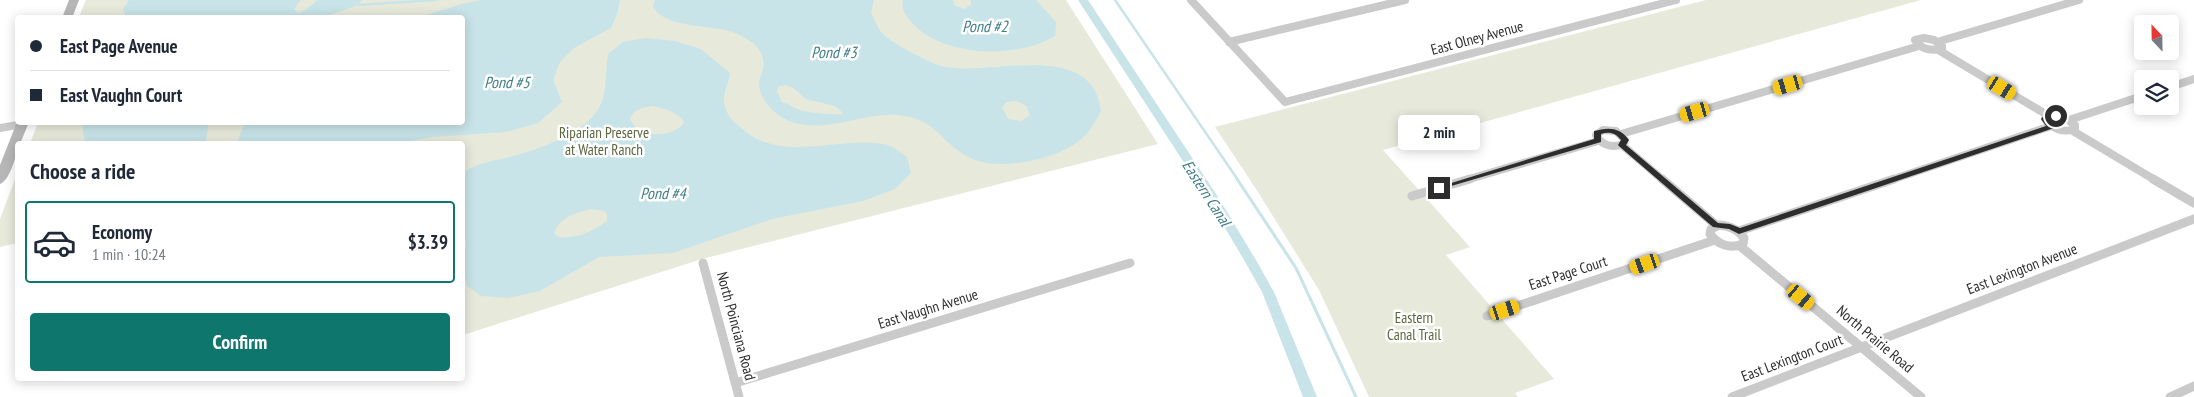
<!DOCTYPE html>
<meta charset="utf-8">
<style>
body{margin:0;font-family:"PT Sans Narrow",sans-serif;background:#f6f6f7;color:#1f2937;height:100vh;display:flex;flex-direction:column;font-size:19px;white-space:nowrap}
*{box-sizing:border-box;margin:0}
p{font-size:16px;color:#747a83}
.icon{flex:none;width:28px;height:28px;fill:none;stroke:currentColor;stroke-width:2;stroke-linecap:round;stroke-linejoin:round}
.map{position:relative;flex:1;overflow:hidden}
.details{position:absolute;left:15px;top:141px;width:450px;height:240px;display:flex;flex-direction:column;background:#fff;border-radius:5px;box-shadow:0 2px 12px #0003}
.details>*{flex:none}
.top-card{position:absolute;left:15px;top:15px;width:450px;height:110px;border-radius:5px;box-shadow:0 2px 12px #0003;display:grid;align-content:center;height:110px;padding:0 15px;background:#fff}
.needle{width:32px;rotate:338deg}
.controls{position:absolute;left:2134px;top:15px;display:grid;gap:10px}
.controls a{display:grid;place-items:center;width:45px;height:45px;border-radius:5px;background:#fff;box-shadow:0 2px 12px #0003;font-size:25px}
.end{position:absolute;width:22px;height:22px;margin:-11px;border:6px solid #2d2d2d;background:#fff;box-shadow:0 0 0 2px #fff}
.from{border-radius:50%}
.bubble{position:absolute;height:35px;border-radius:5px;background:#fff;box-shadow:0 2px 12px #0003;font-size:16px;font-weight:600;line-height:35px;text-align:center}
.car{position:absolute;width:15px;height:30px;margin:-15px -8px;border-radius:6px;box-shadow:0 0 4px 1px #0007;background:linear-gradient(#f5c518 24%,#345 0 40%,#f5c518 0 76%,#345 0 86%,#f5c518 0)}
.top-card b{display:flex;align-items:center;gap:18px;height:48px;font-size:19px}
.top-card b+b{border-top:1px solid #e0e1e3}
.top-card i{width:12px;height:12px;background:#1f2937}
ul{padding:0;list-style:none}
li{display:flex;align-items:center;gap:15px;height:82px;margin:0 10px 8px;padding:0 5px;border:2px solid transparent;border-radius:5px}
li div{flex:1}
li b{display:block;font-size:19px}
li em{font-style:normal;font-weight:600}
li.current{border-color:#0f766e}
li>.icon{width:45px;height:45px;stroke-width:1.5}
h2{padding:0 15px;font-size:22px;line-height:60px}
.primary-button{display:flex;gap:10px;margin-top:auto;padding:10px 15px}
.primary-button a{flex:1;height:58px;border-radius:5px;background:#0f766e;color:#fff;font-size:20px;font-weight:600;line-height:58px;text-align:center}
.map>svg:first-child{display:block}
.green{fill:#e7eadb}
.water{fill:#c8e4e9;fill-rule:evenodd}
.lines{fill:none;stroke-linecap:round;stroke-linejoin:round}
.stream-far1{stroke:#c8e4e9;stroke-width:2.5}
.stream{stroke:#c8e4e9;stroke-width:3}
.canal{fill:#c8e4e9;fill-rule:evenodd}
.minor-far1{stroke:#cacaca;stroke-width:8}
.minor{stroke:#cacaca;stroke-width:9}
.secondary{fill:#b7b7b7;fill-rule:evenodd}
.route{fill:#2d2d2d}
.labels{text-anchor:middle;stroke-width:5;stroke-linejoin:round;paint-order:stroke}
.street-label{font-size:15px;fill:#2d2d2d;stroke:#fff}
.park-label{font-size:15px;fill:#5a663d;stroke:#fff}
.water-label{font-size:16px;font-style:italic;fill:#407f8a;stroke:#fff}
</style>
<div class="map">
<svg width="2194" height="397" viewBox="0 0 2194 397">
<rect width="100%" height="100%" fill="#fff"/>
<path class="green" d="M 86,0 L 1066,0 L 1158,144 L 702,259 L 463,335 L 462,144 L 30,144 L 38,122 L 462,122 L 462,18 L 79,17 Z
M 1706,0 L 1921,0 L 1383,150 L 1470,247 L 1446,255 L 1554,379 L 1515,393 L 1518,397 L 1369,397 L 1319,290 L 1254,186 L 1215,127 Z
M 17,174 L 17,243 L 0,247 L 0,219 Z"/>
<path class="water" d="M 129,0 L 301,0 L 294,9 L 298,13 L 304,11 L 318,0 L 362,0 L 358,5 L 325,17 L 126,17 L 123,9 Z
M 483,0 L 620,0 L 617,14 L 611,28 L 574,48 L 560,62 L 553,80 L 562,102 L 538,123 L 506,132 L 432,137 L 394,144 L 237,144 L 244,123 L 462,122 L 462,18 L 420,17 L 465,3 Z
M 655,0 L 874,0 L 871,12 C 874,18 877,27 881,32 C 887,41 930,63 941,66 C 989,78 1092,37 1101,111 C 1095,122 1089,134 1079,141 C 1052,161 992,174 963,154 C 937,137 934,118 897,115 C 860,112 821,137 785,119 C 773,113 759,98 759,84 C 759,79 762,74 763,69 C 765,58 760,47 750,41 C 744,37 736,33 729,31 C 709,25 663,28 653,6 ZM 786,85 L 793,88 L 806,99 L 835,106 L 844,114 C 833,115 810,113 800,110 C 794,108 789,104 782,102 L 777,91 L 778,87 ZM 1017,101 L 1026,106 L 1030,115 L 1022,121 L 1008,119 L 1002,107 L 1007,102 Z
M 903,0 L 953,0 L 954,5 L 964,9 L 971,5 L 971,0 L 1036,0 L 1056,22 L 1055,36 C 1017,59 944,57 913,24 C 906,16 901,11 903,0 Z
M 646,38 L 675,41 L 701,49 L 730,73 C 729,82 723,93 724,102 C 726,114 731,120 740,127 C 782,166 839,134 888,145 C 894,147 901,153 907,157 L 911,173 L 895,189 L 863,201 L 772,219 L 673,253 L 599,257 L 540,291 L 508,298 L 481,296 L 467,286 L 463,267 L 466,243 L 463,229 L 463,173 C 475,164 490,161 506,158 C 536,150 582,136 599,108 C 608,93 605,71 608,54 L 623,42 ZM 652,106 C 663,108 678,112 684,122 C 677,135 653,137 640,131 C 636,129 633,124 630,119 C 633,109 643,108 652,106 ZM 591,209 L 604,211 L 607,214 L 607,221 C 592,232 576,239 558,237 L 554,233 C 560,217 575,213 591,209 Z
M 82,123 L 82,122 L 209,123 L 205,144 L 85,144 Z"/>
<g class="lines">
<path class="stream-far1" d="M 1115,0 L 1238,180
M 358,5 L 436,0"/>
<path class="stream" d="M 1237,179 L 1296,268 L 1356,397"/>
<path class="canal" d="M 1078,0 L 1088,0 L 1218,197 L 1256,260 L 1274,292 L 1317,397 L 1303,397 L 1262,292 L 1244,260 L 1209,201 Z"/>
<path class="minor-far1" d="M 1191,0 L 1285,102 L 1676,0
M 1924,38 L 1934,40 L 1942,46 L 1942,49 C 1931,51 1921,50 1915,40 Z
M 1229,42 L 1405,0
M 1937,42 L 2079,0
M 1940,51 L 2049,116
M 2170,87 L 2194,79
M 2052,116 L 2065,118 L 2075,125 L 2075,129 C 2063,133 2052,129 2045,119 Z
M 2069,120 L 2142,96
M 0,128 L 23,124
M 1603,130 L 1616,131 L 1625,140 L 1624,144 C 1613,148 1602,146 1596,135 Z
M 2073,131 L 2155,180
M 1621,134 L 1919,46
M 1622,145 L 1663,180
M 1466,180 L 1598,141
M 1891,180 L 2051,126"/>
<path class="minor" d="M 1662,179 L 1716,225
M 2153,179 L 2194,203
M 1412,196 L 1470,179
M 1720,225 C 1730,226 1738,229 1744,238 L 1743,244 C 1730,249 1718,245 1710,234 L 1711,229 Z
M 1739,231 L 1894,179
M 1740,246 L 1921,397
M 703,263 L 739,397
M 1487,316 L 1715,240
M 735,383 L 1130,263
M 1732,397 L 2194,219
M 2170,397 L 2194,386"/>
<path class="secondary" d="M 69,0 L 79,0 L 72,18 L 62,18 Z
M 17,122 L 29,122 L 20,144 L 18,144 C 18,153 9,182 0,184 L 0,165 Z"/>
</g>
<path class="route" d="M 2056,114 L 2059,114 L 2059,117 L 2049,119 L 2055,126 L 2054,128 L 1739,234 L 1729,229 L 1713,227 L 1620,147 L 1618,145 L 1621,140 C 1616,133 1609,131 1601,134 L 1601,142 L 1441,189 L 1435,188 L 1594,139 L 1594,131 C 1608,127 1620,127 1629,140 L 1626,145 L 1718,223 L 1730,224 L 1740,228 L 2046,126 L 2041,119 C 2045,114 2049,114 2056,114 Z"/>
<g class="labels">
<g class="street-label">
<text transform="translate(1477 38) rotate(-15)" y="5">East Olney Avenue</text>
<text transform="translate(2022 269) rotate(-21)" y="5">East Lexington Avenue</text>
<text transform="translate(1568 273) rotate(-18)" y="5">East Page Court</text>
<text transform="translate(928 309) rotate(-17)" y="5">East Vaughn Avenue</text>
<text transform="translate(736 326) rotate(75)" y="5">North Poinciana Road</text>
<text transform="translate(1875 339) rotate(40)" y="5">North Prairie Road</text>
<text transform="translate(1792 358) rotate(-21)" y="5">East Lexington Court</text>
</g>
<g class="park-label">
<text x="604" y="138">Riparian Preserve<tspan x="604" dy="17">at Water Ranch</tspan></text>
<text x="1414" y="323">Eastern<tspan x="1414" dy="17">Canal Trail</tspan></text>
</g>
<g class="water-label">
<text x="985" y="32">Pond #2</text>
<text x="834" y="58">Pond #3</text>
<text x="507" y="88">Pond #5</text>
<text x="663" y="199">Pond #4</text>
<text transform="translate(1207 193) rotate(57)" y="6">Eastern Canal</text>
</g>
</g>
</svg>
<div class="controls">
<a><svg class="needle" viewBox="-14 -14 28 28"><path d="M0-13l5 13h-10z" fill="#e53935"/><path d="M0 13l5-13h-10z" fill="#747a83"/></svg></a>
<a><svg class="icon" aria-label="layers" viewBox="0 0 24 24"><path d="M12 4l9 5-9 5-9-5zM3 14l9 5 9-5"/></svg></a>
</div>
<i class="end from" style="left:2056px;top:116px"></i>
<i class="end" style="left:1439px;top:188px"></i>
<div class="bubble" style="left:1398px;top:115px;width:82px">2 min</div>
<i class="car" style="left:1788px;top:85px;rotate:254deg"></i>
<i class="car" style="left:2002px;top:88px;rotate:121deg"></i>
<i class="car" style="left:1695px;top:112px;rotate:254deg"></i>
<i class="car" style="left:1645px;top:264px;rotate:251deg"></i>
<i class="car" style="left:1801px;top:297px;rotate:130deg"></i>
<i class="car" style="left:1505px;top:310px;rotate:72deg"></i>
<div class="top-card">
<b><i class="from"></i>East Page Avenue</b>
<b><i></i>East Vaughn Court</b>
</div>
<section class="details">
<h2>Choose a ride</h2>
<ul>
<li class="current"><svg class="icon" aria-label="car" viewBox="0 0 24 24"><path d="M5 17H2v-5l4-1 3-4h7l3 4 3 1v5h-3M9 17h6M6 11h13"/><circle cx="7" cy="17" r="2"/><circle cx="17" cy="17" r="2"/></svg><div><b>Economy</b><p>1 min · 10:24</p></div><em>$3.39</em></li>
</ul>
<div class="primary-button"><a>Confirm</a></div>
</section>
</div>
